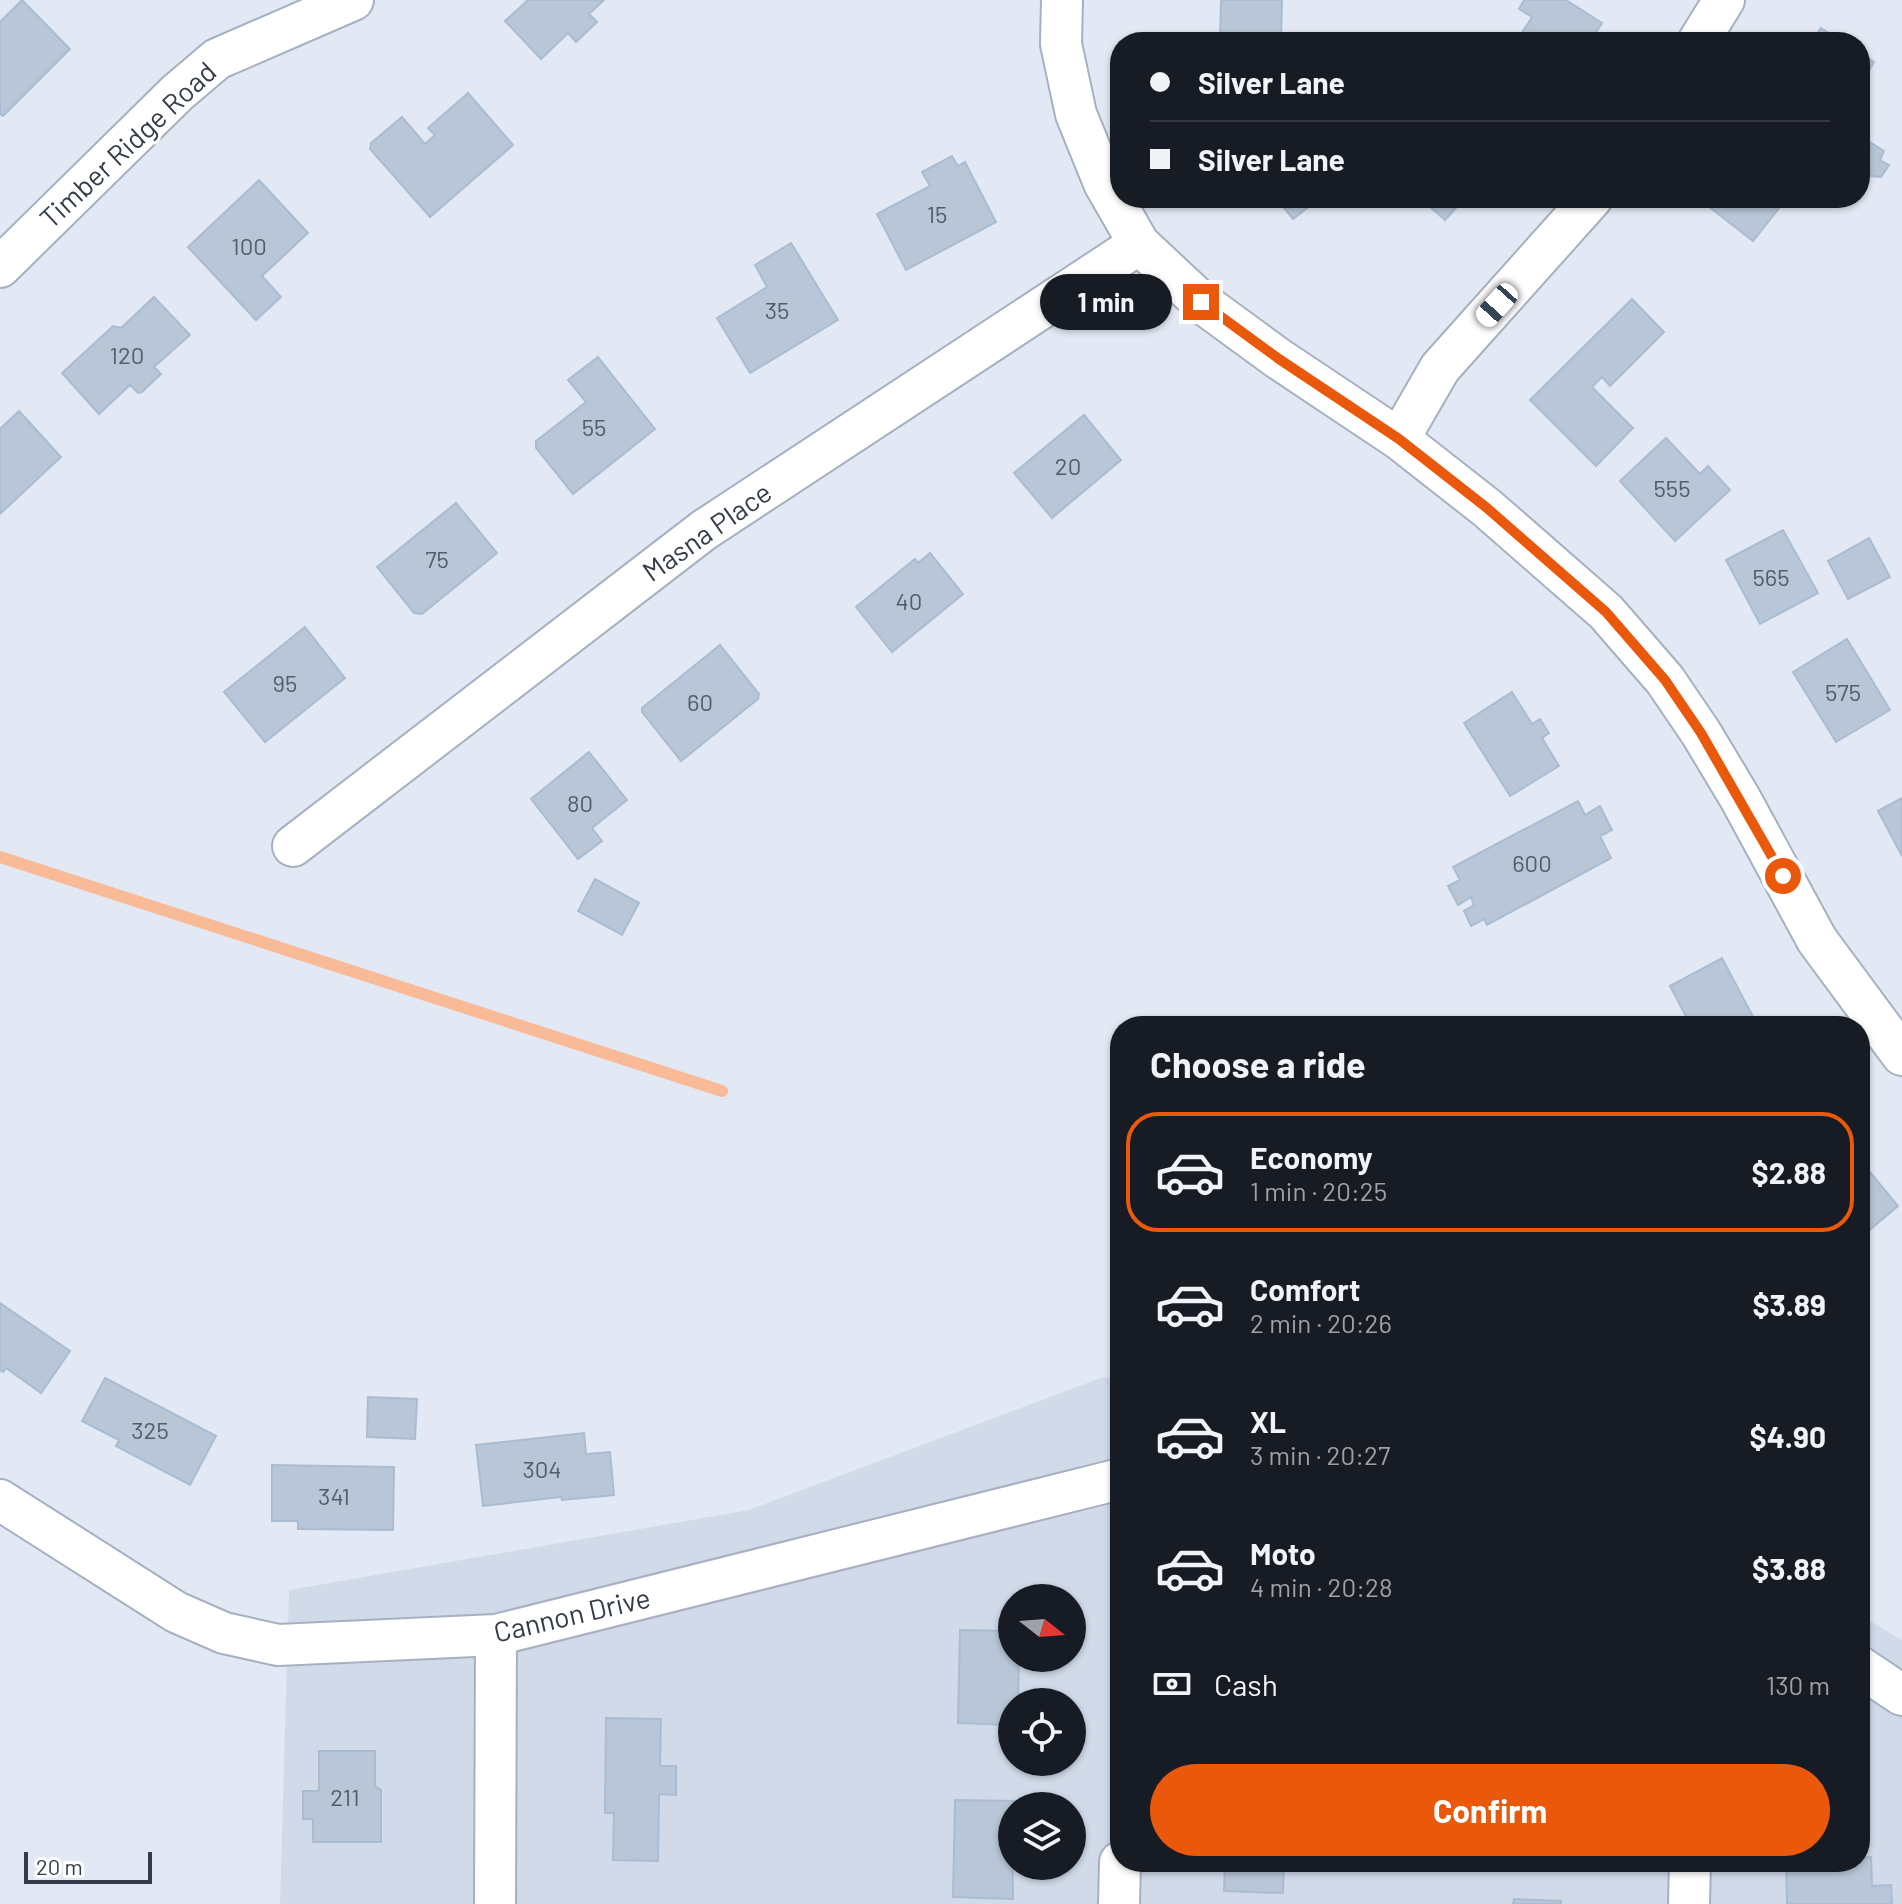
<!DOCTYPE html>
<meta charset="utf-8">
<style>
body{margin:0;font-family:Barlow,sans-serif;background:#20242c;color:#f1f3f6;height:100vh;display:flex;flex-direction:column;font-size:30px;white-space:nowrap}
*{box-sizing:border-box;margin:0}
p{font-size:26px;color:#9ea1a6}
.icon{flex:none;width:44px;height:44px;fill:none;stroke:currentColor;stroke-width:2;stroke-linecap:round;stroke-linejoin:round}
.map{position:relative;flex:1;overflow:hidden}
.panel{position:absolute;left:1110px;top:1016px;width:760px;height:856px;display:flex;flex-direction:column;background:#171b24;border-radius:32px;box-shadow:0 2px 6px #0004}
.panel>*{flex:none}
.hud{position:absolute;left:1110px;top:32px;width:760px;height:176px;border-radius:32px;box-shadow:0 2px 6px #0004;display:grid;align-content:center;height:176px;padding:0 40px;background:#171b24}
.needle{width:52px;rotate:107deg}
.buttons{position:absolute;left:998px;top:1584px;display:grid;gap:16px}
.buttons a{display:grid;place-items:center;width:88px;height:88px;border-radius:50%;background:#171b24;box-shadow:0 2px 6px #0004;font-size:40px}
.scale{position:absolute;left:24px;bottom:20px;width:128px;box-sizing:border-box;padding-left:8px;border:4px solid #333c47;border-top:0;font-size:22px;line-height:28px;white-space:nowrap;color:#333c47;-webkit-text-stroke:6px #fff;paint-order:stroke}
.end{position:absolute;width:36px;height:36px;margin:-18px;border:10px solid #ea580c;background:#fff;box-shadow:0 0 0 4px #fff}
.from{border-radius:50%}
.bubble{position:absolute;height:56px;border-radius:28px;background:#171b24;box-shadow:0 2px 6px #0004;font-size:26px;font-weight:700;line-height:56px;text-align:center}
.car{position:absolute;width:24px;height:48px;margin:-24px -12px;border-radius:10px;box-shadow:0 0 6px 2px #0007;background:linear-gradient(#fff 24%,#345 0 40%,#fff 0 76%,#345 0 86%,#fff 0)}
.hud b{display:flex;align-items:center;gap:28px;height:76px;font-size:30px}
.hud b+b{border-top:2px solid #363941}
.hud i{width:20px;height:20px;background:#f1f3f6}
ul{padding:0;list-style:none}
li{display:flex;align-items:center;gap:24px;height:120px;margin:0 16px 12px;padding:0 24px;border:4px solid transparent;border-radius:32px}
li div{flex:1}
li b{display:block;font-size:30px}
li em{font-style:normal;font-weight:700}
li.active{border-color:#ea580c}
li>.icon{width:72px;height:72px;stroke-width:1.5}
h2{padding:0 40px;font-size:36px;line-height:96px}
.pay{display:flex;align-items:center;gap:20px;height:88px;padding:0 40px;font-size:30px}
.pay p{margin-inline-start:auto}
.primary-button{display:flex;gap:16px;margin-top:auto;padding:16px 40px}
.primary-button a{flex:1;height:92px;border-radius:48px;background:#ea580c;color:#fff;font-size:32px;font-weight:700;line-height:92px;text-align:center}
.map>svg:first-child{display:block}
.residential{fill:#d1dae9;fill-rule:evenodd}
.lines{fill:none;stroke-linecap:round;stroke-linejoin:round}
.stream{stroke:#f9ba98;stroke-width:12}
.building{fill:#b8c6d7;stroke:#aabcd2;stroke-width:2}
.minor-casing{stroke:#a5b0c0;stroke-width:44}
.minor{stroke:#fff;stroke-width:40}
.route{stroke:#ea580c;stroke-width:10}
.labels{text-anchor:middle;stroke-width:6;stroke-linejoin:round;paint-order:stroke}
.number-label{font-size:24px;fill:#545e6b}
.street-label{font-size:28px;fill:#333c47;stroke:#fff}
</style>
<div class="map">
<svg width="1902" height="1904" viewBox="0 0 1902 1904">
<rect width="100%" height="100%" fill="#e3e9f4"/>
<path class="residential" d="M 1103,1377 L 1120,1379 L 1120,1862 L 1860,1862 L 1860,1615 L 1902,1640 L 1902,1904 L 280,1904 L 289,1590 L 749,1510 ZM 1012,1598 L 1072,1598 L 1072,1658 L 1012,1658 ZM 1012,1702 L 1072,1702 L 1072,1762 L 1012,1762 ZM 1012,1806 L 1072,1806 L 1072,1866 L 1012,1866 Z"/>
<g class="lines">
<path class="stream" d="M 0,857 L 722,1091"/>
</g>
<path class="building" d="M 22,0 L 70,49 L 3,116 L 0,114 L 0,22 Z
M 528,0 L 604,0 L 589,14 L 597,22 L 576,42 L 568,33 L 541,59 L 505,21 Z
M 1221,0 L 1282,0 L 1281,41 L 1220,40 Z
M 1524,0 L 1566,0 L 1602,23 L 1590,42 L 1516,42 L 1532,17 L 1519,9 Z
M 1821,28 L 1843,42 L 1812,42 Z
M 1860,53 L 1874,62 L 1860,85 Z
M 468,93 L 513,145 L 430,217 L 370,149 L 371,143 L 402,117 L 425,144 L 435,135 L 428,128 Z
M 1860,136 L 1884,151 L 1880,160 L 1889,165 L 1881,177 L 1869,176 L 1860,171 Z
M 952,156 L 958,166 L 965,162 L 996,222 L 906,270 L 877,214 L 930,186 L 922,172 Z
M 259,180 L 308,233 L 262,276 L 281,297 L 256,320 L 188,247 Z
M 1276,198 L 1320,198 L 1293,219 Z
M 1420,198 L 1465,198 L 1445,220 Z
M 1706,198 L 1787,198 L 1753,241 L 1703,202 Z
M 791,243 L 838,320 L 750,373 L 717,318 L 767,287 L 755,265 Z
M 154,297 L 190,335 L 154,367 L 161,374 L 142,392 L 138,393 L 130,385 L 99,414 L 62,373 L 113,326 L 121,328 Z
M 1632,299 L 1664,332 L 1610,386 L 1602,377 L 1592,387 L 1633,428 L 1596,466 L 1530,400 Z
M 598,357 L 655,429 L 573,494 L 536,448 L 536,441 L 586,402 L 568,380 Z
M 19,411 L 61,457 L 0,514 L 0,429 Z
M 1084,415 L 1121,460 L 1052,518 L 1014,473 Z
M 1666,438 L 1700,474 L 1708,466 L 1730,490 L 1675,541 L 1620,481 Z
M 456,503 L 497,553 L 422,614 L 414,613 L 377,567 Z
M 1783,530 L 1818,593 L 1760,624 L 1726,560 Z
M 1869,538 L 1890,577 L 1848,599 L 1828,561 Z
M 930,553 L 963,594 L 892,652 L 856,607 L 915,559 L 918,563 Z
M 305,627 L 345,678 L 265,742 L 224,692 Z
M 1847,639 L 1890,710 L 1836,742 L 1793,672 Z
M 720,645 L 759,694 L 758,699 L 681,761 L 642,712 L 642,708 Z
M 1512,692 L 1532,724 L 1540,719 L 1549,733 L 1542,738 L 1559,766 L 1510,796 L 1464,723 Z
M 589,752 L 627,800 L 592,828 L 602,841 L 578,859 L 531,799 Z
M 1902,798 L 1902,856 L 1878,811 Z
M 1578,801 L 1585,815 L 1600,806 L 1612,830 L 1600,836 L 1611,858 L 1487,925 L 1484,919 L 1471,926 L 1464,911 L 1474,905 L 1471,897 L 1458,905 L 1448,886 L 1460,880 L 1453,867 Z
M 595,879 L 639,903 L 622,935 L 578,911 Z
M 1722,958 L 1758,1026 L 1691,1026 L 1670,986 Z
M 1860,1160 L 1898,1206 L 1860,1238 Z
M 0,1303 L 70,1351 L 41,1393 L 6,1368 L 3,1372 L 0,1370 Z
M 105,1378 L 216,1436 L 190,1485 L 116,1446 L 119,1440 L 82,1421 Z
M 368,1397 L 417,1399 L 415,1439 L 367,1437 Z
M 584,1433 L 586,1454 L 610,1452 L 614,1495 L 562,1500 L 561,1497 L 483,1506 L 476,1445 Z
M 272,1465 L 394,1467 L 393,1530 L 298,1529 L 298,1521 L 272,1521 Z
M 960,1630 L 1012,1631 L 1012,1658 L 1019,1658 L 1018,1702 L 1012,1702 L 1012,1725 L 958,1723 Z
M 606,1718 L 661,1719 L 660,1766 L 676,1766 L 676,1795 L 659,1794 L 658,1861 L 613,1860 L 614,1813 L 605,1813 Z
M 319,1751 L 375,1751 L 375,1786 L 381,1790 L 381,1842 L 313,1842 L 313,1819 L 303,1819 L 303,1791 L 319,1791 Z
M 955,1800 L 1015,1801 L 1015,1806 L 1012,1806 L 1013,1899 L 953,1897 Z
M 1871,1857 L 1872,1886 L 1891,1885 L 1892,1904 L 1787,1904 L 1786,1862 L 1860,1862 L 1860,1858 Z
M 1225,1862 L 1284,1862 L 1283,1893 L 1224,1891 Z
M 1514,1899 L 1561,1901 L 1561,1904 L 1513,1904 Z"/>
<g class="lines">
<defs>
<path id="minor" d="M 1062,0 L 1061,44 L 1076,114 L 1104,183 L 1139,244 L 1201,302 L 1279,359 L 1399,439 L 1487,508 L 1606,612 L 1665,680 L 1701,733 L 1740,798 L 1817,940 L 1902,1055
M 1698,42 L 1724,0
M 0,267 L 177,93 L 217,59 L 353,0
M 1399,439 L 1440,368 L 1592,198
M 293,846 L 704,530 L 1139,244
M 0,1500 L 176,1612 L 224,1633 L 278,1645 L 496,1635 L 1120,1479
M 1860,1667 L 1902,1695
M 495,1904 L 496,1635
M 1119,1904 L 1120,1862
M 1689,1904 L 1690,1862"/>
</defs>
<use href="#minor" class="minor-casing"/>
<use href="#minor" class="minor"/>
</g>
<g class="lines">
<path class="route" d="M 1201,302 L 1279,359 L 1399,439 L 1487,508 L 1606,612 L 1665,680 L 1701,733 L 1783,876"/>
</g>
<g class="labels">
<g class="number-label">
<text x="937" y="223">15</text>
<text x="249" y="255">100</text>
<text x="777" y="319">35</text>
<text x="127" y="364">120</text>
<text x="594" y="436">55</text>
<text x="1068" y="475">20</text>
<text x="1672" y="497">555</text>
<text x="437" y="568">75</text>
<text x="1771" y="586">565</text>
<text x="909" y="610">40</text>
<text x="285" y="692">95</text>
<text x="1843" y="701">575</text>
<text x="700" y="711">60</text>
<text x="580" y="812">80</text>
<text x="1532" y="872">600</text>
<text x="150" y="1439">325</text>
<text x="542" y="1478">304</text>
<text x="334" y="1505">341</text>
<text x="345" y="1806">211</text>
</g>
<g class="street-label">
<text transform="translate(128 145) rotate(-43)" y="10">Timber Ridge Road</text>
<text transform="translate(707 532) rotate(-35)" y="10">Masna Place</text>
<text transform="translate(572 1615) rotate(-13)" y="10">Cannon Drive</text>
</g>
</g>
</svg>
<div class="buttons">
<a><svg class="needle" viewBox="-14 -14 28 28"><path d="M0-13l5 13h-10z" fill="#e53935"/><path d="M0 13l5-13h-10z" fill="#9ea1a6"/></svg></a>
<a><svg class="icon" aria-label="locate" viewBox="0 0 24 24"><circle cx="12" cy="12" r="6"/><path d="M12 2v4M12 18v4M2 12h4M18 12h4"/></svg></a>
<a><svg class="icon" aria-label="layers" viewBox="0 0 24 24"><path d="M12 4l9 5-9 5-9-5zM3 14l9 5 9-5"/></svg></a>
</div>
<div class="scale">20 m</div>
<i class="end from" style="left:1783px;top:876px"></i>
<i class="end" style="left:1201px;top:302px"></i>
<div class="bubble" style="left:1040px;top:274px;width:132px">1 min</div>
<i class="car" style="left:1497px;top:305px;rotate:222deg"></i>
<div class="hud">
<b><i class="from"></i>Silver Lane</b>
<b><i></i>Silver Lane</b>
</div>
<section class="panel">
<h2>Choose a ride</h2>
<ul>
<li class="active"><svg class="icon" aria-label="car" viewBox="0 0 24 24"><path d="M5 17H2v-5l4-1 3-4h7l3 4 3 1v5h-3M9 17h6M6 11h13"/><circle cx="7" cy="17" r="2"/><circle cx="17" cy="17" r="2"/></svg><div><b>Economy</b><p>1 min · 20:25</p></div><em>$2.88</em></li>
<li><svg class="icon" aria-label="car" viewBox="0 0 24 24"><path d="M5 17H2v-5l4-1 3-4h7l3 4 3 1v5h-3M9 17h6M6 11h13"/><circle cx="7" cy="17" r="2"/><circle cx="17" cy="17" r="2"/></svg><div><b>Comfort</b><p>2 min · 20:26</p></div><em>$3.89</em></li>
<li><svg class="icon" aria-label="car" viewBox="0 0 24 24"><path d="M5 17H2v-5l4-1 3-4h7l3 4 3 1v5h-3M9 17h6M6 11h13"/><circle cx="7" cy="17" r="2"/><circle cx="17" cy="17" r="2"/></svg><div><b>XL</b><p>3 min · 20:27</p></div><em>$4.90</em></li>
<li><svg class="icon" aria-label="car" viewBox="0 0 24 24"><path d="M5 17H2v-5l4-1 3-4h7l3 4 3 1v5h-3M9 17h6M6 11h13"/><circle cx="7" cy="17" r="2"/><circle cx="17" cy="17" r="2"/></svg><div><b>Moto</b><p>4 min · 20:28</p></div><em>$3.88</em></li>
</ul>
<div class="pay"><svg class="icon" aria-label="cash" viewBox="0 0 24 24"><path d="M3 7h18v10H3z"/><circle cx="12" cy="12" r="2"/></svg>Cash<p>130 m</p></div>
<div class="primary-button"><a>Confirm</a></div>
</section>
</div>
